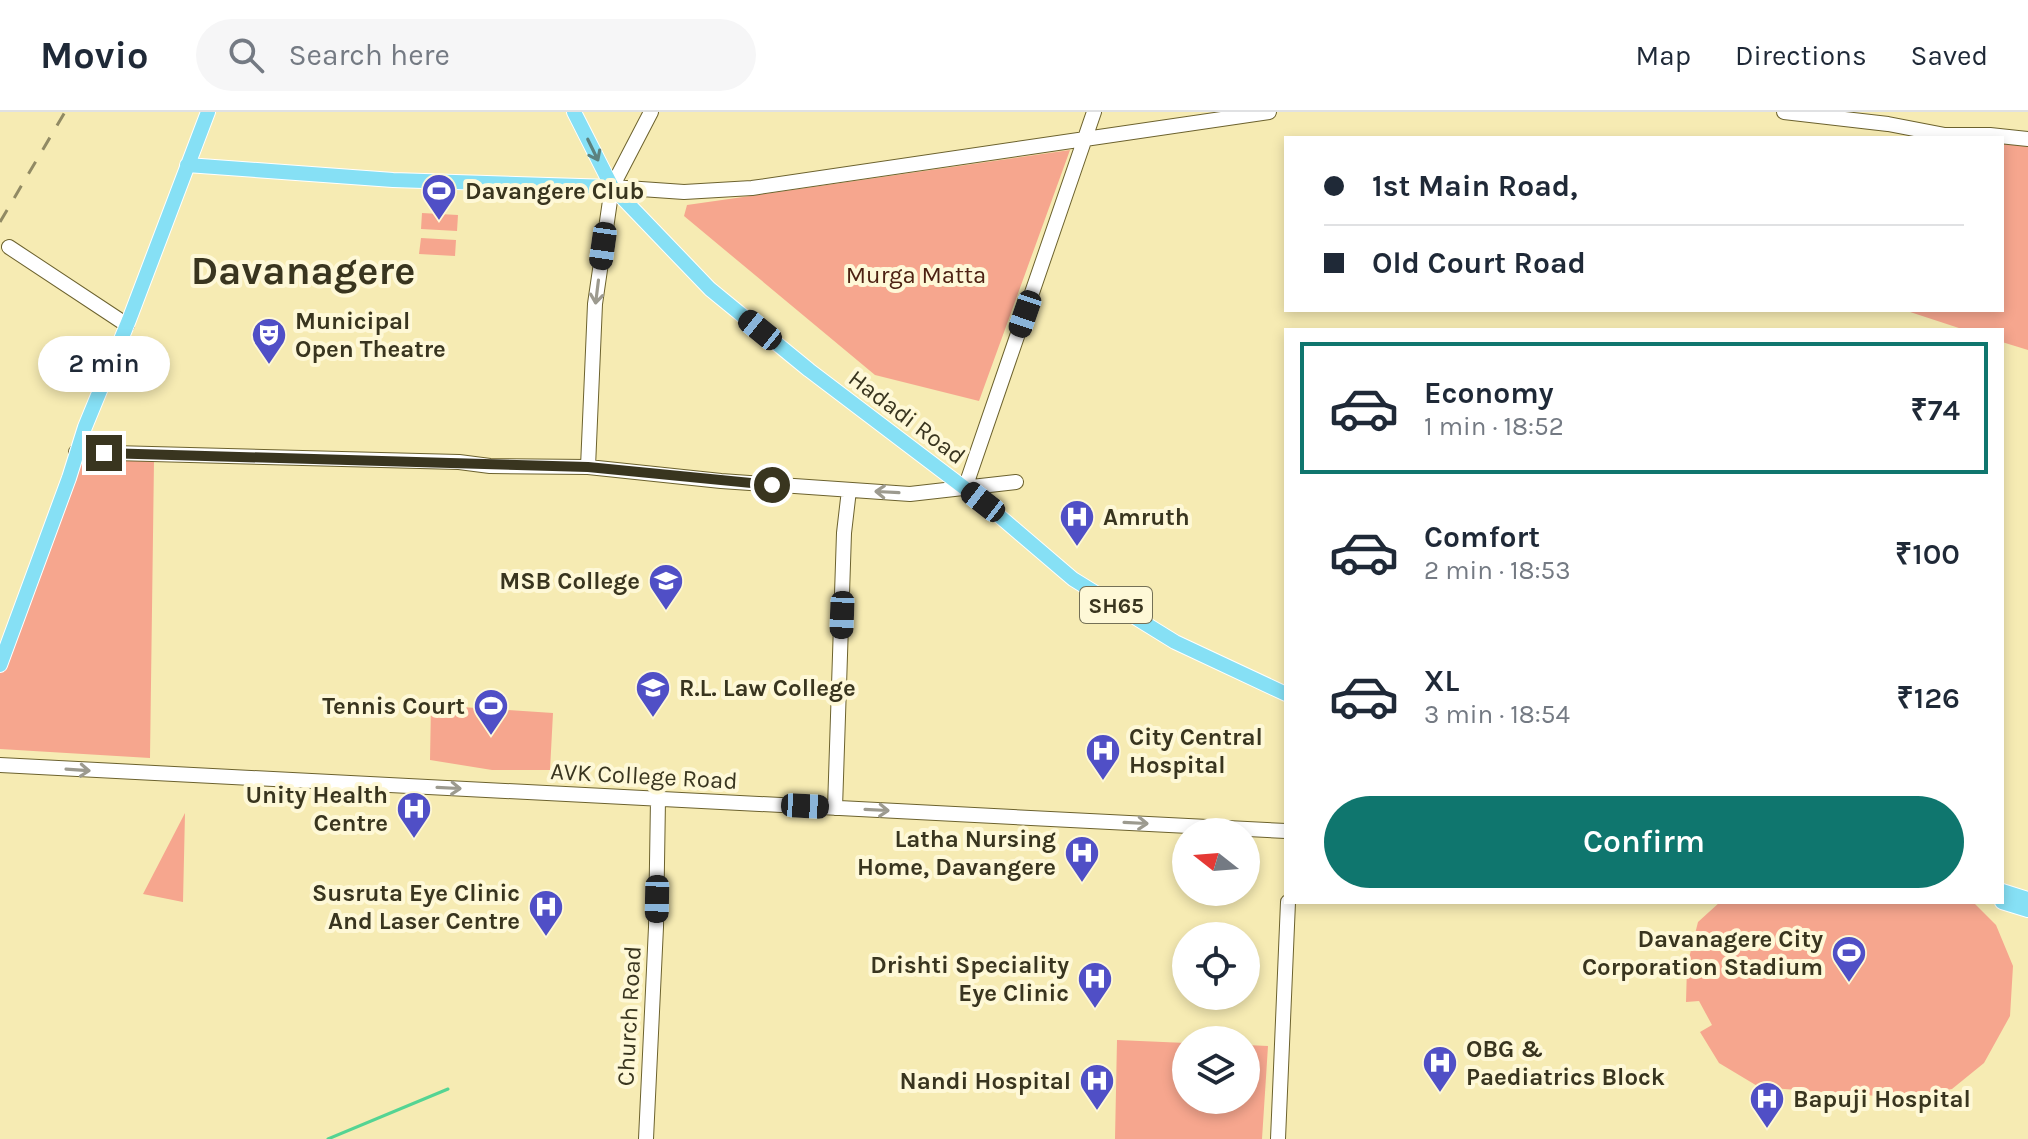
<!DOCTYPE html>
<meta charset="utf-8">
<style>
body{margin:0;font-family:Karla,sans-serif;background:#f6f6f7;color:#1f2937;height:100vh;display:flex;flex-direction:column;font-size:30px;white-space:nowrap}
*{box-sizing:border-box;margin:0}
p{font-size:26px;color:#747a83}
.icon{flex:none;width:44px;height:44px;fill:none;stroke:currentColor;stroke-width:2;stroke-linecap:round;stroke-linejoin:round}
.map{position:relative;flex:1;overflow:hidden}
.sheet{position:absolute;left:1284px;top:216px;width:720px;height:576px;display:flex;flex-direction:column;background:#fff;border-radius:0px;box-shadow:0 4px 12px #0003}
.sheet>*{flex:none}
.guide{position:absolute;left:1284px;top:24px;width:720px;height:176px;border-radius:0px;box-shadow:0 4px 12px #0003;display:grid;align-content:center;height:176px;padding:0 40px;background:#fff}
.needle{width:52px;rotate:287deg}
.controls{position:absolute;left:1172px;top:706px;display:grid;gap:16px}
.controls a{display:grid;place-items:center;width:88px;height:88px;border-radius:50%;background:#fff;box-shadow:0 4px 12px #0003;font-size:40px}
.end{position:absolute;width:36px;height:36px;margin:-18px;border:10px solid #39351f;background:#fff;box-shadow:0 0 0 4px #fff}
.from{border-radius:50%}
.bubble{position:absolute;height:56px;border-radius:28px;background:#fff;box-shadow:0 4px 12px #0003;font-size:26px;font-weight:600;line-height:56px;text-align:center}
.car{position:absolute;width:24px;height:48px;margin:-24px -12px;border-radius:10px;box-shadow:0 0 6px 2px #0007;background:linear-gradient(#222 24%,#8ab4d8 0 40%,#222 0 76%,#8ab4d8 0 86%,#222 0)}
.guide b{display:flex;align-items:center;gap:28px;height:76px;font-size:30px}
.guide b+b{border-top:2px solid #e0e1e3}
.guide i{width:20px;height:20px;background:#1f2937}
ul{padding:14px 0 0;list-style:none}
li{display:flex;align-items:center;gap:24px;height:132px;margin:0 16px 12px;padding:0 24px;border:4px solid transparent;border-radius:0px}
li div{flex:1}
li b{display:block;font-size:30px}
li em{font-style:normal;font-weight:600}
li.active{border-color:#0f766e}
li>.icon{width:72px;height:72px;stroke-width:1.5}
.cta{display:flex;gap:16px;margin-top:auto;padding:16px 40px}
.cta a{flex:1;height:92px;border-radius:48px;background:#0f766e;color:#fff;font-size:32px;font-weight:600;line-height:92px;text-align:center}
header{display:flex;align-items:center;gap:48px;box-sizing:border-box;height:112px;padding:0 40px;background:#fff;border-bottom:2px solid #e0e1e3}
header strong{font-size:38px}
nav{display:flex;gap:44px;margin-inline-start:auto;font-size:28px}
.search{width:560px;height:72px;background:#f6f6f7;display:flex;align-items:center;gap:20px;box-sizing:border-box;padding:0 28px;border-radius:44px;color:#747a83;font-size:30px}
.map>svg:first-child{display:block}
.green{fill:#f6a68e}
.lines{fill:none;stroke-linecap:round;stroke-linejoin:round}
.stream{stroke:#54d493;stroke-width:3}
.secondary-casing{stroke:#6c622e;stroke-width:16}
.primary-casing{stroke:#fff;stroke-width:16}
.secondary{stroke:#fff;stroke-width:14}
.primary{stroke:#86e0f5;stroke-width:14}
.rail{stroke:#918a64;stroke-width:3;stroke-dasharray:14 14;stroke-linecap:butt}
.oneway{stroke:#5c827f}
.oneway2{stroke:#9c9a8f}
.route{stroke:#39351f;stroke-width:10}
.labels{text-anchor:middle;stroke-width:8;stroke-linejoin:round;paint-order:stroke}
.shield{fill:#fef8d7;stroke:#747056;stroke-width:2}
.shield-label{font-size:22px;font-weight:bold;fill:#39351f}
.poi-label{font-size:24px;font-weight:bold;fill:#39351f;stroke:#fef8d7;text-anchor:end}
.park-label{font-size:24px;fill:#4d2113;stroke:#fef8d7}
.street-label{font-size:24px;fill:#39351f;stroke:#fef8d7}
.town-label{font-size:40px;font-weight:bold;fill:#39351f;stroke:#fef8d7}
</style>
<header>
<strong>Movio</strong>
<div class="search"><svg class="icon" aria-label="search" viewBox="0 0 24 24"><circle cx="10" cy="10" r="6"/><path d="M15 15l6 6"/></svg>Search here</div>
<nav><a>Map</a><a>Directions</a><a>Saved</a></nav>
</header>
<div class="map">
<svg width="2028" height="1027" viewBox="0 0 2028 1027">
<rect width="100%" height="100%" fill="#f6ebb3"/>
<path class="green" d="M 2002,32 L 2028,33 L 2028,238 L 2002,230 L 2002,218 L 1965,218 L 1904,198 L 2002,198 Z
M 1070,38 L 979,289 L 875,263 L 684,104 L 687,93 Z
M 422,101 L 458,103 L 457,119 L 421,117 Z
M 421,126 L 456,128 L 455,144 L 419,142 Z
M 78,345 L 154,349 L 150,646 L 0,637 L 0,549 Z
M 431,593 L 553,601 L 550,658 L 492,658 L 430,648 Z
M 185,701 L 183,790 L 143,782 Z
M 1720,790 L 1973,790 L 1996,813 L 2013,854 L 2010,904 L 1984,951 L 1952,977 L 1904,986 L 1759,975 L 1719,951 L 1700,920 L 1712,913 L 1699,889 L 1686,890 L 1687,854 L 1698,810 Z
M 1117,928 L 1186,931 L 1186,988 L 1246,988 L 1246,933 L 1268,934 L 1262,1027 L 1115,1027 Z"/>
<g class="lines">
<path class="stream" d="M 328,1027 L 448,977"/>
<defs>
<path id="secondary" d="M 1784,0 L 1888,12 L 1945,23 L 1990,23 L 2028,27
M 612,75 L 684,80 L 752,76 L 1269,0
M 9,135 L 127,213
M 76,340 L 459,350 L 490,354 L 588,355 L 721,369 L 910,382 L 1016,370
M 588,355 L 595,192 L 612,75 L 651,0
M 965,376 L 1094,0
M 0,653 L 1286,719
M 835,696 L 844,421 L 849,378
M 646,1027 L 656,815 L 658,687
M 1278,1027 L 1288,790"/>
<path id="primary" d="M 574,0 L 612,75 L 710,177 L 809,258 L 983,390 L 1073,467 L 1175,530 L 1286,582
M 187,53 L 393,68 L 612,75
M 0,553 L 69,366 L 85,315 L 129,208 L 208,0
M 2002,779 L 2028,787
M 2002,790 L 2028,798"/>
</defs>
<use href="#secondary" class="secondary-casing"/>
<use href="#primary" class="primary-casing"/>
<use href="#secondary" class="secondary"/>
<use href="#primary" class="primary"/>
<path class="rail" d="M 0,110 L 65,0"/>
</g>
<defs><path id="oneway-shaft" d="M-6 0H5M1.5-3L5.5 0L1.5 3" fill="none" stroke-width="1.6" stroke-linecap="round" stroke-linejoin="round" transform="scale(2)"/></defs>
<use class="oneway" href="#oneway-shaft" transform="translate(593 38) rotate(64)"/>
<g class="oneway2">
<use href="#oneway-shaft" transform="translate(597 180) rotate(97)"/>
<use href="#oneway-shaft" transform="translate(887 380) rotate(-177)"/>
<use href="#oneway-shaft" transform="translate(78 658) rotate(4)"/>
<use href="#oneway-shaft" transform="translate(449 676) rotate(3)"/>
<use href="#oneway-shaft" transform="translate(877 698) rotate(3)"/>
<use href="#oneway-shaft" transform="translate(1136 711) rotate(3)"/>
</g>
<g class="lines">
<path class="route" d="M 104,341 L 588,355 L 772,373"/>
</g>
<defs>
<symbol id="stadium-pin" viewBox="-11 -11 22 30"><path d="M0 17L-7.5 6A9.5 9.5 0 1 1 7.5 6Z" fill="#504fc6" stroke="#fef8d7"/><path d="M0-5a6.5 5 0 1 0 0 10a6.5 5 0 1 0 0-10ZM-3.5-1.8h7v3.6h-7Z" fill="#fff"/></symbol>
<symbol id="theatre-pin" viewBox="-11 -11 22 30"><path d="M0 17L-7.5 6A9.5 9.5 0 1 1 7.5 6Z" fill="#504fc6" stroke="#fef8d7"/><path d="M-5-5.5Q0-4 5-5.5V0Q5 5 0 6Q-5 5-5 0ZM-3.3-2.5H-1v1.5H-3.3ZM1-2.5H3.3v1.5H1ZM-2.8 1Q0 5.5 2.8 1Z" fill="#fff"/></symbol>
<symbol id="hospital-pin" viewBox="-11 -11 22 30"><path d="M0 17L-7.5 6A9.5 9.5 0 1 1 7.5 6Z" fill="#504fc6" stroke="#fef8d7"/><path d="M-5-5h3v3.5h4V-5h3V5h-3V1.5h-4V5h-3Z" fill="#fff"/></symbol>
<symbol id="university-pin" viewBox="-11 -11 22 30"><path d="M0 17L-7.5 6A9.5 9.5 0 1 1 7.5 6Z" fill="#504fc6" stroke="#fef8d7"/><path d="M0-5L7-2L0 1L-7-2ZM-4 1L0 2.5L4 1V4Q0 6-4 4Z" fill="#fff"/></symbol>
</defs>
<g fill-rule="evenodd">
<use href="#stadium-pin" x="419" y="59" width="40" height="54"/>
<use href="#theatre-pin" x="249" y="203" width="40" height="54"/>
<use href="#hospital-pin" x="1057" y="385" width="40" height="54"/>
<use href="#university-pin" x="646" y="449" width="40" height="54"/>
<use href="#university-pin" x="633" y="556" width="40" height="54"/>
<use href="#stadium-pin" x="471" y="574" width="40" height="54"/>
<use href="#hospital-pin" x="1083" y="619" width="40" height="54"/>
<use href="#hospital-pin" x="394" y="677" width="40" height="54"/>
<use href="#hospital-pin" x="1062" y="721" width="40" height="54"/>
<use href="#hospital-pin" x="526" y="775" width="40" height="54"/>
<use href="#stadium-pin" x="1829" y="821" width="40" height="54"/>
<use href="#hospital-pin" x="1075" y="847" width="40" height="54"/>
<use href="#hospital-pin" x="1420" y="931" width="40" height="54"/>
<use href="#hospital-pin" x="1077" y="949" width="40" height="54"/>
<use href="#hospital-pin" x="1747" y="967" width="40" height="54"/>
</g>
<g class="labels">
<rect class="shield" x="1080" y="475" width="72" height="36" rx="6"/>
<g class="shield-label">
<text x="1116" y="501">SH65</text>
</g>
<g class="poi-label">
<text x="465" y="87" text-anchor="start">Davangere Club</text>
<text x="295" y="217" text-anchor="start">Municipal<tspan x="295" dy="28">Open Theatre</tspan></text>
<text x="1103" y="413" text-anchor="start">Amruth</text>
<text x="640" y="477">MSB College</text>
<text x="679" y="584" text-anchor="start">R.L. Law College</text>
<text x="465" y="602">Tennis Court</text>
<text x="1129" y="633" text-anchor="start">City Central<tspan x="1129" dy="28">Hospital</tspan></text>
<text x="388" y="691">Unity Health<tspan x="388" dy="28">Centre</tspan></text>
<text x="1056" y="735">Latha Nursing<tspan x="1056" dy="28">Home, Davangere</tspan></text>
<text x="520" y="789">Susruta Eye Clinic<tspan x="520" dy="28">And Laser Centre</tspan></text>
<text x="1823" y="835">Davanagere City<tspan x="1823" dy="28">Corporation Stadium</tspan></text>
<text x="1069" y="861">Drishti Speciality<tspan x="1069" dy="28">Eye Clinic</tspan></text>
<text x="1466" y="945" text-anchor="start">OBG &amp;<tspan x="1466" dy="28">Paediatrics Block</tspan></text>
<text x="1071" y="977">Nandi Hospital</text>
<text x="1793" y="995" text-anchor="start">Bapuji Hospital</text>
</g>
<g class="park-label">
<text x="916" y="171">Murga Matta</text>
</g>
<g class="street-label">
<text transform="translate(907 305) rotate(37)" y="8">Hadadi Road</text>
<text transform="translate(644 664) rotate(3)" y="8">AVK College Road</text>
<text transform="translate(629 904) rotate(-87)" y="8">Church Road</text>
</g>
<g class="town-label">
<text x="303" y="172">Davanagere</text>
</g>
</g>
</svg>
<div class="controls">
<a><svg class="needle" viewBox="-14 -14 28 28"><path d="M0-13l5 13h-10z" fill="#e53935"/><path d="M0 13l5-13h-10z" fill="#747a83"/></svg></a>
<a><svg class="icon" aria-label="locate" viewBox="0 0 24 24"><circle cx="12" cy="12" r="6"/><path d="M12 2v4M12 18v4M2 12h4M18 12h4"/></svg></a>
<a><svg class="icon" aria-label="layers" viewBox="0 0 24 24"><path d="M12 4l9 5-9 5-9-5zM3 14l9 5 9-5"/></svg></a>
</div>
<i class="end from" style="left:772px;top:373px"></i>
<i class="end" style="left:104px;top:341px"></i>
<div class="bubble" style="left:38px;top:224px;width:132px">2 min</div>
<i class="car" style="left:603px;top:134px;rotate:188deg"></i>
<i class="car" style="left:1025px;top:202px;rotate:199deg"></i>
<i class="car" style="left:760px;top:218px;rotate:309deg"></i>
<i class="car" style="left:983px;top:390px;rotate:308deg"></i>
<i class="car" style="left:842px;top:503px;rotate:182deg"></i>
<i class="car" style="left:805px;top:694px;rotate:93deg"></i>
<i class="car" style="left:657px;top:787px;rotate:181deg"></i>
<div class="guide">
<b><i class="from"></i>1st Main Road,</b>
<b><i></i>Old Court Road</b>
</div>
<section class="sheet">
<ul>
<li class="active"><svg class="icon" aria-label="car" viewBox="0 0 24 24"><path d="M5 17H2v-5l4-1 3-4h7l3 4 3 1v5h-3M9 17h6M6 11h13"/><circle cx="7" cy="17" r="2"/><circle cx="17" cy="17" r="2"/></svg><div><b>Economy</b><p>1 min · 18:52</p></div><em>₹74</em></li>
<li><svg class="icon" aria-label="car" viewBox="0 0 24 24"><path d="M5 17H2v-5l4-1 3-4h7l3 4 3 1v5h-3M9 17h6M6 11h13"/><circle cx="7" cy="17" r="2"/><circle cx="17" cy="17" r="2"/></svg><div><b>Comfort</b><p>2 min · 18:53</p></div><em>₹100</em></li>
<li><svg class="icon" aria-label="car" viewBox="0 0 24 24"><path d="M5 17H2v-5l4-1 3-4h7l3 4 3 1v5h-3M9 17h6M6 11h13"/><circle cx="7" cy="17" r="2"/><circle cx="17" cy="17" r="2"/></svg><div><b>XL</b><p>3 min · 18:54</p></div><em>₹126</em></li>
</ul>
<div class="cta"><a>Confirm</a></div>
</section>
</div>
